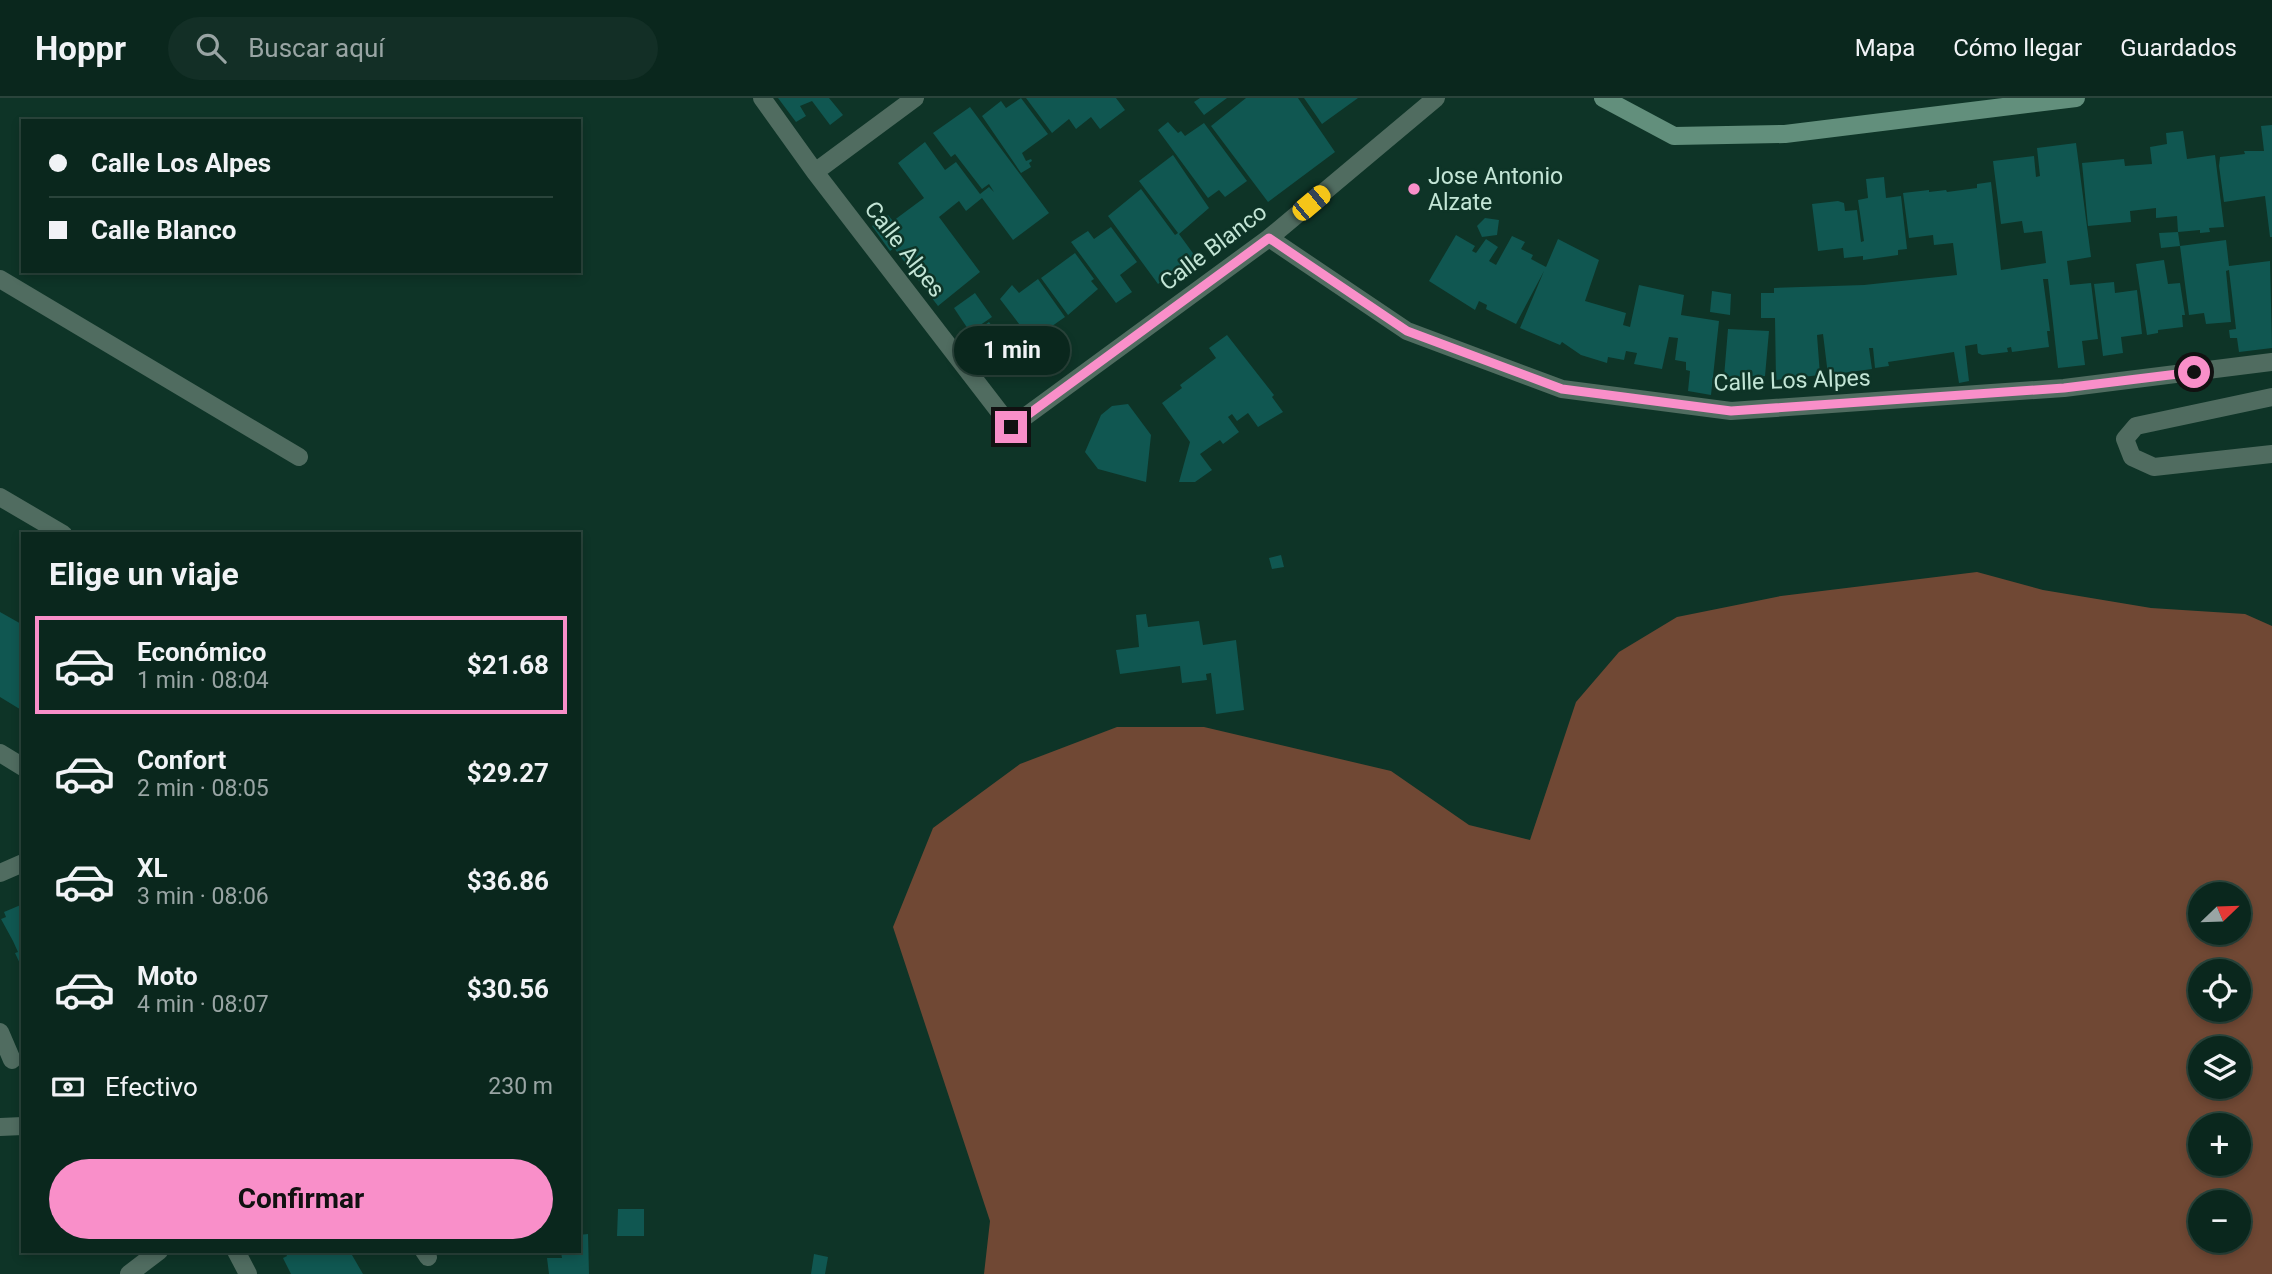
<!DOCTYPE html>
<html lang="es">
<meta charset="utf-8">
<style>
body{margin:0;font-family:Roboto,sans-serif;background:#132f26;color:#f1f3f6;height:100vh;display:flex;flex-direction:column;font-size:26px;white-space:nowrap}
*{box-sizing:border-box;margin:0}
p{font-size:23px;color:#99a5a4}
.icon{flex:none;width:38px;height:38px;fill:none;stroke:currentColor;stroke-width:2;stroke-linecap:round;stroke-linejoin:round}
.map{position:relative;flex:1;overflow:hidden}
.panel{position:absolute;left:21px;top:434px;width:560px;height:721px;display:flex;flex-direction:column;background:#0a271d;border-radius:0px;box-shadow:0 4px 10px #0003,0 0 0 2px #2a443b}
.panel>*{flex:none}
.banner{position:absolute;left:21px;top:21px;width:560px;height:154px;border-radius:0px;box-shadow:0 4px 10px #0003,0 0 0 2px #2a443b;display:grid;align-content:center;height:154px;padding:0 28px;background:#0a271d}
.needle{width:46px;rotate:67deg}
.controls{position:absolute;left:2188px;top:784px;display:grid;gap:14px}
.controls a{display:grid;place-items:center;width:63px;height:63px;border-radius:50%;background:#0a271d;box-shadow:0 4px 10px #0003,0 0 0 2px #2a443b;font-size:35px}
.end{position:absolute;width:32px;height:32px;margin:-16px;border:9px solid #f98fc9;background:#111;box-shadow:0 0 0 4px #111}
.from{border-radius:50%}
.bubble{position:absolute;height:49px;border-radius:24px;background:#0a271d;box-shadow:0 4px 10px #0003,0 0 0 2px #2a443b;font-size:23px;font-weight:700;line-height:49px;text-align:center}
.car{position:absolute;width:21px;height:42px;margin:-21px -10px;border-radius:9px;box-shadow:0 0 5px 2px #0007;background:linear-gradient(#f5c518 24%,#345 0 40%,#f5c518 0 76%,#345 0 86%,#f5c518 0)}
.banner b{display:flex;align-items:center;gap:24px;height:66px;font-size:26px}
.banner b+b{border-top:2px solid #2a443b}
.banner i{width:18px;height:18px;background:#f1f3f6}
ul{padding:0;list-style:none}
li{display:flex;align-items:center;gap:21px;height:98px;margin:0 14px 10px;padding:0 14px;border:4px solid transparent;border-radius:0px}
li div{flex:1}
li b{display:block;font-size:26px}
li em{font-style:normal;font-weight:700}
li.selected{border-color:#f98fc9}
li>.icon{width:63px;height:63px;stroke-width:1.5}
h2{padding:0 28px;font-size:32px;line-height:84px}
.pay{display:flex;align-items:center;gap:18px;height:77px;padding:0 28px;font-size:26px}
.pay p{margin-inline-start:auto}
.primary-button{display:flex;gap:14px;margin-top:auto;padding:14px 28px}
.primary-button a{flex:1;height:80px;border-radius:42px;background:#f98fc9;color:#111;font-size:28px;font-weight:700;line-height:80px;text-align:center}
header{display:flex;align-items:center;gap:42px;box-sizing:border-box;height:98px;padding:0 35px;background:#0a271d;border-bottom:2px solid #2a443b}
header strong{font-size:33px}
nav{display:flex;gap:38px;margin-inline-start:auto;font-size:24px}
.search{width:490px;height:63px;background:#132f26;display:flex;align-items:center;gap:18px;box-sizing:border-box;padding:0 24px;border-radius:38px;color:#99a5a4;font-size:26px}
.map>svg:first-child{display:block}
.green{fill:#704834;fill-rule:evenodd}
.building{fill:#105751}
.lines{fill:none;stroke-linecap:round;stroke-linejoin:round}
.street{stroke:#506c60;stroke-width:18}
.secondary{stroke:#628f7c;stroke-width:18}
.route{stroke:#f98fc9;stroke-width:9}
.poi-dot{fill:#f98fc9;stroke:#0e3427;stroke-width:2.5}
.labels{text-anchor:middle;stroke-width:5;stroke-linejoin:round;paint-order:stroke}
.poi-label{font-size:23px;fill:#c3e5d6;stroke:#0e3427;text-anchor:start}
.street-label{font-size:23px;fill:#c3e5d6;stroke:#0e3427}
</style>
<header>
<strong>Hoppr</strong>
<div class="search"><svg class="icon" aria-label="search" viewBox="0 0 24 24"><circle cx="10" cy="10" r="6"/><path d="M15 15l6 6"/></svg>Buscar aquí</div>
<nav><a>Mapa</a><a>Cómo llegar</a><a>Guardados</a></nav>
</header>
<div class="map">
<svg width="2272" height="1176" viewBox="0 0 2272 1176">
<rect width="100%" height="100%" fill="#0e3427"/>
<path class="green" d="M 1977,474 L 2043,492 L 2151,510 L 2245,516 L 2272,528 L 2272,1176 L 984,1176 L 990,1123 L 893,829 L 933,730 L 1020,666 L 1117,629 L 1204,629 L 1391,673 L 1469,727 L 1530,742 L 1576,604 L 1619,554 L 1677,519 L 1781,498 ZM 2200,796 L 2238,796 L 2238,835 L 2200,835 ZM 2200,873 L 2238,873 L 2238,912 L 2200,912 ZM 2200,950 L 2238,950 L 2238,989 L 2200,989 ZM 2200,1027 L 2238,1027 L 2238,1066 L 2200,1066 ZM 2200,1104 L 2238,1104 L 2238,1143 L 2200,1143 Z"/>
<path class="building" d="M 778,0 L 829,0 L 843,17 L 830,27 L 812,3 L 800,8 L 806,18 L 796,24 Z
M 1021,0 L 1048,36 L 1022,55 L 1026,63 L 1031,61 L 1032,63 L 1029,65 L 1031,69 L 1021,75 L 982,18 L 1001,3 L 1006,10 Z
M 1026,0 L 1116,0 L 1125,12 L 1100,31 L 1091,19 L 1076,31 L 1069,21 L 1052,35 Z
M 1200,0 L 1227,0 L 1204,17 L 1194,4 Z
M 1246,0 L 1298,0 L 1335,54 L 1268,104 L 1211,28 Z
M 1304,0 L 1358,0 L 1322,26 Z
M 970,9 L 1049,115 L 1013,142 L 982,100 L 966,113 L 959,103 L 939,119 L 980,174 L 938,208 L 894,150 L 890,153 L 872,128 L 888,117 L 893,123 L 924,100 L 898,65 L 925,44 L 945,72 L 956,64 L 980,96 L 989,89 L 994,94 L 989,86 L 982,91 L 955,56 L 951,59 L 933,35 Z
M 1168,24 L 1178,35 L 1181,33 L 1185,38 L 1204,25 L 1247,83 L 1225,99 L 1219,92 L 1208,100 L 1158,32 Z
M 2272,27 L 2272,139 L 2270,139 L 2265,98 L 2224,104 L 2219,68 L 2220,59 L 2245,56 L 2244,53 L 2264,53 L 2261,28 Z
M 2183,33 L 2187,61 L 2215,57 L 2224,129 L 2209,130 L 2210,134 L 2200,135 L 2200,132 L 2178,134 L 2177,118 L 2156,120 L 2156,110 L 2130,113 L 2131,124 L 2088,128 L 2082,65 L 2124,61 L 2125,68 L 2152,66 L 2150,49 L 2167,46 L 2166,35 Z
M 2076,45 L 2091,159 L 2067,163 L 2070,187 L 2091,185 L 2098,241 L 2082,243 L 2085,267 L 2058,270 L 2048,181 L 2043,181 L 2050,233 L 2047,233 L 2049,249 L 2012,254 L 2011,249 L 2007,250 L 2008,254 L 1982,257 L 1978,255 L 1977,246 L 1965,248 L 1969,283 L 1959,285 L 1954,254 L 1888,264 L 1889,268 L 1875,270 L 1873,250 L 1869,250 L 1872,271 L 1828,277 L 1823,236 L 1817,237 L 1820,277 L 1776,282 L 1775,220 L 1761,220 L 1761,195 L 1774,195 L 1774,190 L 1864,187 L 1957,177 L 1953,145 L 1934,147 L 1933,137 L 1909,140 L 1903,95 L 1929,92 L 1929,94 L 1946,92 L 1947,94 L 1977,90 L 1977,86 L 1991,84 L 2001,172 L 2046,165 L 2042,133 L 2024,135 L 2022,123 L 2001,126 L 1993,63 L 2034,58 L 2036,79 L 2040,78 L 2037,50 Z
M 1173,57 L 1209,110 L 1179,136 L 1195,158 L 1158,186 L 1108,118 L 1141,91 L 1175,137 L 1178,135 L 1139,83 Z
M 1884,79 L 1886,100 L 1901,98 L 1907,151 L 1898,152 L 1898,157 L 1863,162 L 1863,158 L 1844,160 L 1843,150 L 1818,153 L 1812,106 L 1838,103 L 1844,105 L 1845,113 L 1857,112 L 1861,144 L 1864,143 L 1858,102 L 1868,100 L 1866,81 Z
M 1485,120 L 1499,122 L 1497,137 L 1482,139 L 1477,128 Z
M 1111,129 L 1137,164 L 1120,177 L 1132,194 L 1116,205 L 1071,144 L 1088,133 L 1094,141 Z
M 2178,134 L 2180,148 L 2226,142 L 2229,168 L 2270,163 L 2272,250 L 2239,254 L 2237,240 L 2230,240 L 2229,232 L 2236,231 L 2229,172 L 2226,173 L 2231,224 L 2206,226 L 2204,215 L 2189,217 L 2180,148 L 2161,150 L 2159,135 Z
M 1456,137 L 1475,148 L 1472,153 L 1476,155 L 1486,141 L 1498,149 L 1489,163 L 1496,167 L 1512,138 L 1525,144 L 1521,151 L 1533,157 L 1531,161 L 1546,169 L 1558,141 L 1599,162 L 1585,203 L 1626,215 L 1623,227 L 1630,229 L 1639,187 L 1684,197 L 1681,217 L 1719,223 L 1711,297 L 1688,293 L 1690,273 L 1686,272 L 1686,264 L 1675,262 L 1678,240 L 1669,239 L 1662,271 L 1634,266 L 1637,255 L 1626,253 L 1624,262 L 1608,259 L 1607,265 L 1581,257 L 1562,244 L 1560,247 L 1520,230 L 1544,173 L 1516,226 L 1486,211 L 1487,207 L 1479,203 L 1475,212 L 1429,183 Z
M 1075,155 L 1094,181 L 1091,183 L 1098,191 L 1068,217 L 1041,180 Z
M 2164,162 L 2168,186 L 2180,185 L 2185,217 L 2182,217 L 2183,229 L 2158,232 L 2158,235 L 2147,237 L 2136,166 Z
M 1038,181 L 1065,219 L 1045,233 L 1040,235 L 1035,229 L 1026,235 L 1000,201 L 1012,187 L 1019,195 Z
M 2114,184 L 2115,195 L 2137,192 L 2142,236 L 2121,239 L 2123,255 L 2103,258 L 2094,186 Z
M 1712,193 L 1731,196 L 1730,217 L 1710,214 Z
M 975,195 L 992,219 L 970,234 L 954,210 Z
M 989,224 L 1000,239 L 989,246 L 979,231 Z
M 1728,231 L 1769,233 L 1765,278 L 1724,279 Z
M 1227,237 L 1274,297 L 1272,299 L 1283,314 L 1258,329 L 1248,315 L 1237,323 L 1232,316 L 1228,319 L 1239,334 L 1223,346 L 1220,342 L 1200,356 L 1212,372 L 1195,384 L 1179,384 L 1190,344 L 1162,305 L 1182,290 L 1180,287 L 1216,260 L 1209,250 Z
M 985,258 L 996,274 L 989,279 L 978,263 Z
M 1128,306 L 1151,337 L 1146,384 L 1098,371 L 1085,354 L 1101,317 L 1112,308 Z
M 1281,457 L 1284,469 L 1272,471 L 1269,460 Z
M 0,514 L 23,527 L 23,613 L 0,599 Z
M 1146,516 L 1148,529 L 1199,523 L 1203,547 L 1236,542 L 1244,612 L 1216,616 L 1211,575 L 1206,576 L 1207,582 L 1182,585 L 1180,568 L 1120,576 L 1116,552 L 1139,549 L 1136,517 Z
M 23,806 L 23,872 L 15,855 L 18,854 L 13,843 L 1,821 L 6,819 L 4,814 Z
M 618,1111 L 644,1111 L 644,1138 L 617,1138 Z
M 588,1136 L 589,1176 L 549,1176 L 547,1160 L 562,1160 L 561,1154 L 579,1153 L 579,1137 Z
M 285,1153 L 353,1153 L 352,1157 L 363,1176 L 291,1176 L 283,1160 L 287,1158 Z
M 814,1156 L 828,1159 L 825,1176 L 811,1176 Z"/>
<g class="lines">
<path class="street" d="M 762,0 L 815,74 L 1011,329 L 1269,140 L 1436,0
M 815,74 L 915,0
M 1269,140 L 1407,233 L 1562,291 L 1731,313 L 2064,290 L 2272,264
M 0,181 L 299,359
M 2272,299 L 2136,328 L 2125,341 L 2132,359 L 2154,369 L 2272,356
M 0,399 L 63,436
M 0,655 L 23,669
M 0,775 L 23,765
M 0,934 L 12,962
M 0,1029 L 23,1028
M 236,1153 L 248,1176
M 424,1153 L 428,1159
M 129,1176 L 159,1153"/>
<path class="secondary" d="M 1603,0 L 1674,38 L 1785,36 L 2076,0"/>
</g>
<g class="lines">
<path class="route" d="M 1011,329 L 1269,140 L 1407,233 L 1562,291 L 1731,313 L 2064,290 L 2194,274"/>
</g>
<circle class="poi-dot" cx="1414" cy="91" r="7"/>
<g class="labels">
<g class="poi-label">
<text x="1428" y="86">Jose Antonio<tspan x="1428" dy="26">Alzate</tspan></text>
</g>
<g class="street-label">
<text transform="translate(1213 149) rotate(-37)" y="8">Calle Blanco</text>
<text transform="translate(905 151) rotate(52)" y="8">Calle Alpes</text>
<text transform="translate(1792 282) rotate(-2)" y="8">Calle Los Alpes</text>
</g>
</g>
</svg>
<div class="controls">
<a><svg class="needle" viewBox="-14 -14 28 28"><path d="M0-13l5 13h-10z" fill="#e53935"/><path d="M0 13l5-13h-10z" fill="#99a5a4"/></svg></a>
<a><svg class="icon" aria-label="locate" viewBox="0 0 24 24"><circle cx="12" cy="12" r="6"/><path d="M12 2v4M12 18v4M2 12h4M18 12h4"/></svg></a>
<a><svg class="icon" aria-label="layers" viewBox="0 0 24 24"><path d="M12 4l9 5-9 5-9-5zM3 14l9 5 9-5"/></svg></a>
<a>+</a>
<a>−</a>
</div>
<i class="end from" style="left:2194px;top:274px"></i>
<i class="end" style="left:1011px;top:329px"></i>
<div class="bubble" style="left:954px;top:228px;width:116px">1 min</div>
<i class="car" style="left:1311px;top:105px;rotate:50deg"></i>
<div class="banner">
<b><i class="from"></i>Calle Los Alpes</b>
<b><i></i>Calle Blanco</b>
</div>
<section class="panel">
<h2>Elige un viaje</h2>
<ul>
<li class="selected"><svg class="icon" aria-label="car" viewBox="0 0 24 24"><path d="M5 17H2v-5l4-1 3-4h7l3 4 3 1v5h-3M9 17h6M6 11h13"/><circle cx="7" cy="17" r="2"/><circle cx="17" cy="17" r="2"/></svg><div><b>Económico</b><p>1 min · 08:04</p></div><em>$21.68</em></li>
<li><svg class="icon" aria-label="car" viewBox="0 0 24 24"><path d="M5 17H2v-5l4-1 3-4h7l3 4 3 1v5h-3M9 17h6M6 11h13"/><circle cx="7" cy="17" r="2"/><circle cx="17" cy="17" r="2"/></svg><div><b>Confort</b><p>2 min · 08:05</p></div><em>$29.27</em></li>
<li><svg class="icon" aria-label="car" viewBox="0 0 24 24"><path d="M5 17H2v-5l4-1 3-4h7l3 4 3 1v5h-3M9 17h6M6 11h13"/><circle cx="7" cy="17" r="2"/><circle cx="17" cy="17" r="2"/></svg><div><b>XL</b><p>3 min · 08:06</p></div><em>$36.86</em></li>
<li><svg class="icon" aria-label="car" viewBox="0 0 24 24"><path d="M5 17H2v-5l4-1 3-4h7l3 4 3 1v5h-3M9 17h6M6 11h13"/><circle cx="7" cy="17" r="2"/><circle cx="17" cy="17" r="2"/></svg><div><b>Moto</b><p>4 min · 08:07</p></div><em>$30.56</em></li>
</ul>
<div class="pay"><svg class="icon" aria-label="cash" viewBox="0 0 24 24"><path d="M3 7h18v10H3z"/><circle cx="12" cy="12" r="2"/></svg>Efectivo<p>230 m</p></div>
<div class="primary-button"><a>Confirmar</a></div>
</section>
</div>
